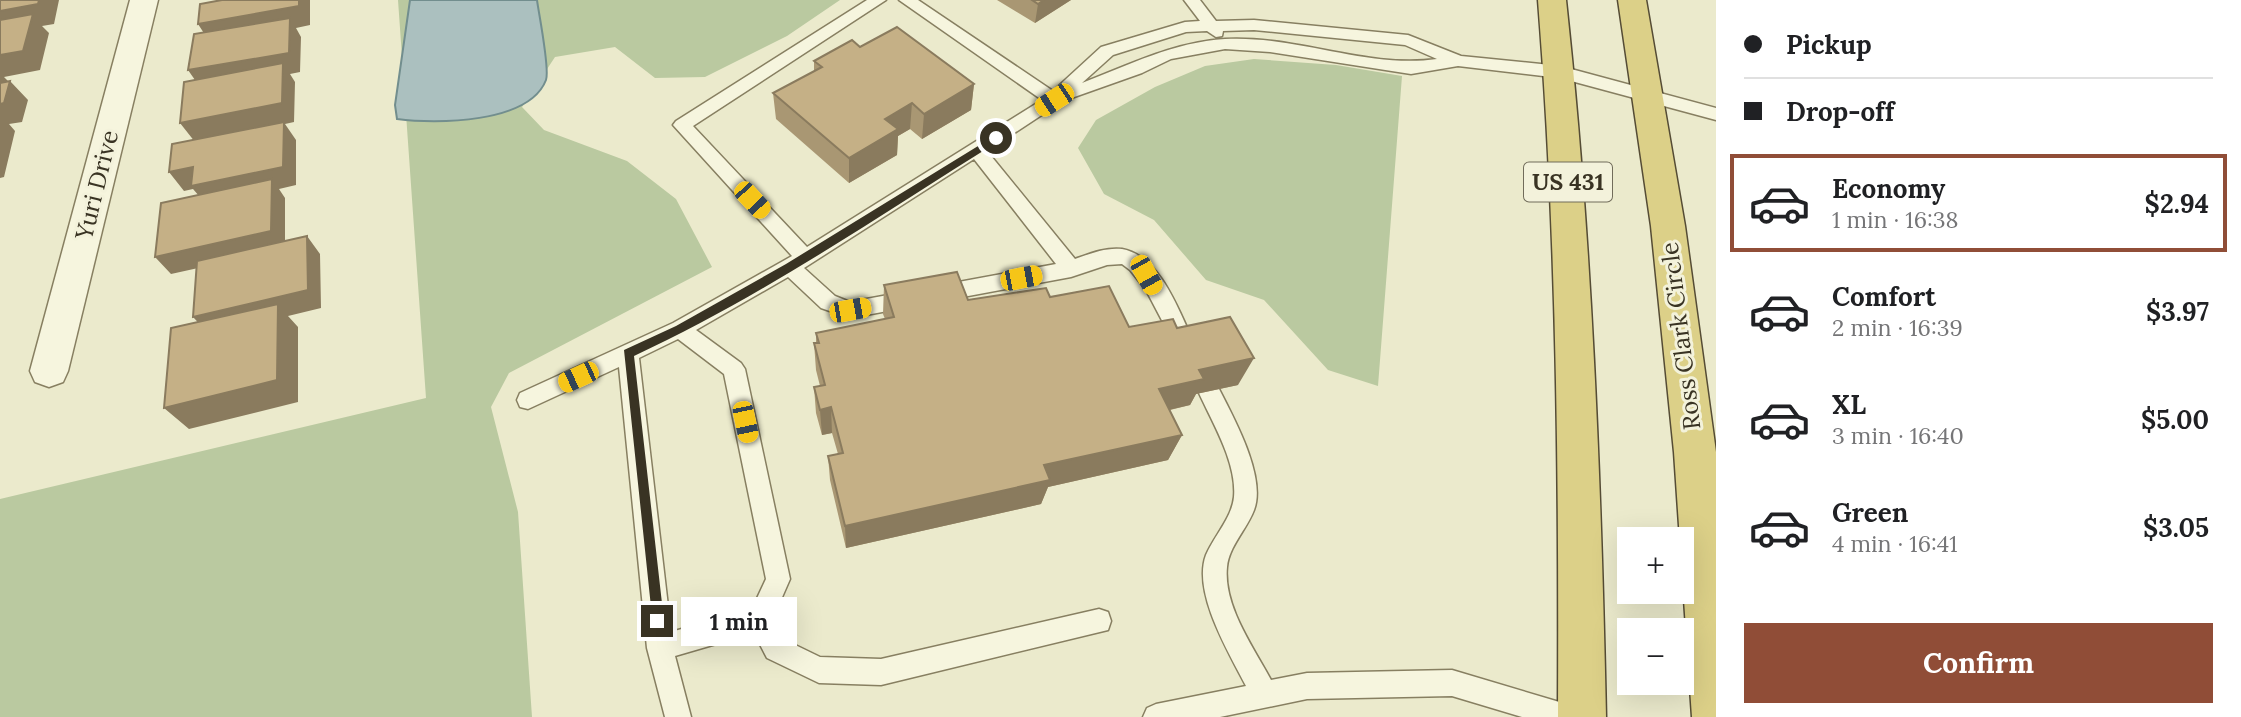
<!DOCTYPE html>
<meta charset="utf-8">
<style>
body{margin:0;font-family:Lora,serif;background:#f2f2f2;color:#202124;height:100vh;display:flex;flex-direction:column;font-size:26px;white-space:nowrap}
*{box-sizing:border-box;margin:0}
p{font-size:23px;color:#757577}
.icon{flex:none;width:38px;height:38px;fill:none;stroke:currentColor;stroke-width:2;stroke-linecap:round;stroke-linejoin:round}
.map{position:relative;flex:1;overflow:hidden}
.sheet{display:flex;flex-direction:column;background:#fff;width:525px}
.sheet>*{flex:none}
.banner{display:grid;align-content:center;height:154px;padding:0 28px;background:#fff}
.controls{position:absolute;left:1617px;top:527px;display:grid;gap:14px}
.controls a{display:grid;place-items:center;width:77px;height:77px;border-radius:0px;background:#fff;box-shadow:0 7px 28px #0002;font-size:35px}
.end{position:absolute;width:32px;height:32px;margin:-16px;border:9px solid #393323;background:#fff;box-shadow:0 0 0 4px #fff}
.from{border-radius:50%}
.bubble{position:absolute;height:49px;border-radius:0px;background:#fff;box-shadow:0 7px 28px #0002;font-size:23px;font-weight:800;line-height:49px;text-align:center}
.car{position:absolute;width:21px;height:42px;margin:-21px -10px;border-radius:9px;box-shadow:0 0 5px 2px #0007;background:linear-gradient(#f5c518 24%,#345 0 40%,#f5c518 0 76%,#345 0 86%,#f5c518 0)}
.banner b{display:flex;align-items:center;gap:24px;height:66px;font-size:26px}
.banner b+b{border-top:2px solid #e0e0e0}
.banner i{width:18px;height:18px;background:#202124}
ul{padding:0;list-style:none}
li{display:flex;align-items:center;gap:21px;height:98px;margin:0 14px 10px;padding:0 14px;border:4px solid transparent;border-radius:0px}
li div{flex:1}
li b{display:block;font-size:26px}
li em{font-style:normal;font-weight:800}
li.current{border-color:#904d37}
li>.icon{width:63px;height:63px;stroke-width:1.5}
.action{display:flex;gap:14px;margin-top:auto;padding:14px 28px}
.action a{flex:1;height:80px;border-radius:0px;background:#904d37;color:#fff;font-size:28px;font-weight:800;line-height:80px;text-align:center}
main{display:flex;flex:1;min-height:0}
.map>svg:first-child{display:block}
.green{fill:#bac9a0}
.water{fill:#abc0bf;stroke:#728e8e;stroke-width:2}
.lines{fill:none;stroke-linecap:round;stroke-linejoin:round}
.service-casing{stroke:#877f61;stroke-width:3}
.minor-casing{stroke:#877f61;stroke-width:3}
.trunk-casing{stroke:#554c35;stroke-width:3}
.service{fill:#f6f5de;fill-rule:evenodd}
.minor{fill:#f6f5de;fill-rule:evenodd}
.trunk{fill:#dcd088;fill-rule:evenodd}
.wall{fill:#a99773}
.shaded-wall{fill:#8a7b5e}
.building{fill:#c5b086;stroke:#8a7b5e;stroke-width:2}
.route{fill:#393323}
.labels{text-anchor:middle;stroke-width:6;stroke-linejoin:round;paint-order:stroke}
.shield{fill:#f3f2db;stroke:#716c5a;stroke-width:2}
.shield-label{font-size:23px;font-weight:bold;fill:#393323}
.street-label{font-size:24px;fill:#393323;stroke:#f3f2db}
</style>
<main>
<div class="map">
<svg width="1716" height="717" viewBox="0 0 1716 717">
<rect width="100%" height="100%" fill="#ebeacc"/>
<path class="green" d="M 398,0 L 840,0 L 787,36 L 705,77 L 655,78 L 615,47 L 555,57 L 522,107 L 544,130 L 627,161 L 676,199 L 712,267 L 509,373 L 491,407 L 518,512 L 532,717 L 0,717 L 0,499 L 426,398 Z
M 1254,59 L 1336,65 L 1402,76 L 1378,386 L 1328,370 L 1264,300 L 1206,280 L 1154,220 L 1104,194 L 1078,148 L 1096,120 L 1155,87 L 1205,66 Z"/>
<path class="water" d="M 410,0 L 537,0 C 539,15 550,69 546,80 C 529,124 435,124 397,119 L 395,105 Z"/>
<g class="lines">
<defs>
<path id="service" d="M 867,0 L 886,0 L 693,126 L 807,247 L 1042,100 L 899,0 L 918,0 L 1053,91 L 1101,47 L 1185,22 L 1200,21 L 1184,0 L 1200,0 L 1216,21 L 1254,20 L 1408,35 L 1461,56 L 1560,66 L 1716,108 L 1716,120 L 1560,78 L 1458,66 L 1411,74 L 1270,52 L 1225,49 L 1171,59 L 1142,73 L 1063,101 L 987,151 L 1075,259 C 1089,254 1106,247 1122,249 C 1161,256 1180,314 1195,345 L 1192,351 L 1185,354 L 1178,351 L 1146,290 L 1130,270 L 1122,264 L 1107,265 L 1071,277 L 850,318 L 821,308 L 788,277 L 696,330 L 741,363 L 745,369 L 790,579 L 773,618 L 785,640 L 820,657 L 881,659 L 1099,609 L 1108,612 L 1111,621 L 1108,630 L 881,685 L 819,683 L 767,658 L 754,633 L 675,656 L 691,717 L 665,717 L 647,648 L 619,367 L 528,409 L 520,407 L 517,400 L 520,393 L 673,323 L 792,256 L 673,125 L 676,121 ZM 1254,30 L 1405,45 L 1437,59 C 1367,69 1296,35 1225,39 C 1174,42 1129,65 1082,83 L 1113,55 L 1186,32 L 1207,31 L 1216,37 L 1222,36 L 1223,31 ZM 974,159 L 1056,264 L 850,302 L 835,296 L 804,268 ZM 678,339 L 724,374 L 766,579 L 752,609 L 671,632 L 639,358 Z
M 1209,382 L 1217,385 C 1232,415 1267,476 1254,510 C 1247,529 1229,546 1227,567 C 1223,606 1254,648 1271,680 L 1307,673 L 1452,670 L 1566,704 L 1575,708 L 1579,717 L 1522,717 L 1452,696 L 1307,699 L 1220,717 L 1143,717 L 1147,708 L 1156,704 L 1246,686 C 1229,653 1192,592 1206,555 C 1214,536 1232,518 1234,497 C 1237,462 1212,422 1198,391 L 1201,385 Z"/>
<path id="minor" d="M 130,0 L 158,0 L 68,371 L 63,382 L 49,387 L 35,382 L 30,371 Z"/>
<path id="trunk" d="M 1538,0 L 1566,0 C 1592,239 1601,477 1606,717 L 1558,717 C 1559,478 1557,239 1538,0 Z
M 1618,0 L 1646,0 L 1685,226 L 1716,452 L 1716,717 L 1692,717 L 1674,452 L 1651,226 Z"/>
</defs>
<use href="#service" class="service-casing"/>
<use href="#minor" class="minor-casing"/>
<use href="#trunk" class="trunk-casing"/>
<use href="#service" class="service"/>
<use href="#minor" class="minor"/>
<use href="#trunk" class="trunk"/>
</g>
<path class="wall" d="M 997,0 L 1071,0 L 1035,23 Z
M 860,47 L 974,84 L 971,110 L 922,139 L 910,129 L 898,136 L 897,155 L 849,183 L 776,119 L 773,93 L 814,72 L 814,61 Z
M 884,285 L 968,300 L 1050,297 L 1129,327 L 1177,328 L 1238,385 L 1196,394 L 1190,405 L 1170,410 L 1182,435 L 1168,460 L 1048,487 L 1041,504 L 846,548 L 830,480 L 828,456 L 838,454 L 832,433 L 822,435 L 816,413 L 814,387 L 820,386 L 816,370 L 814,343 L 816,343 L 816,333 L 885,319 L 883,314 Z"/>
<path class="shaded-wall" d="M 39,0 L 59,0 L 54,24 L 42,26 L 49,33 L 40,70 L 4,77 L 10,83 L 10,81 L 28,100 L 22,122 L 9,124 L 15,131 L 4,177 L 0,178 L 0,11 Z
M 299,0 L 310,0 L 310,25 L 296,28 L 301,37 L 300,72 L 290,74 L 295,82 L 294,122 L 285,124 L 296,140 L 296,185 L 279,189 L 285,198 L 285,249 L 171,274 L 155,257 L 206,204 L 193,189 L 184,191 L 169,172 L 195,142 L 180,123 L 202,90 L 188,70 L 211,44 L 198,24 Z
M 1044,0 L 1071,0 L 1035,23 L 1038,4 Z
M 974,84 L 971,110 L 922,139 L 924,114 Z
M 912,103 L 910,129 L 898,136 L 897,155 L 849,183 L 849,158 L 885,119 Z
M 307,236 L 320,254 L 321,308 L 288,316 L 298,327 L 298,402 L 189,429 L 164,408 L 209,334 L 193,317 Z
M 1254,358 L 1238,385 L 1196,394 L 1190,405 L 1147,415 L 1159,389 L 1199,370 Z
M 831,407 L 832,433 L 822,435 L 820,410 Z
M 1182,435 L 1168,460 L 1048,487 L 1041,504 L 846,548 L 845,526 L 1044,465 Z"/>
<path class="building" d="M 0,0 L 39,0 L 38,4 L 0,11 Z
M 222,0 L 299,0 L 299,6 L 198,24 L 200,4 Z
M 1032,0 L 1044,0 L 1038,4 Z
M 33,14 L 23,51 L 0,55 L 0,20 Z
M 290,18 L 289,53 L 188,70 L 194,34 Z
M 897,27 L 974,84 L 924,114 L 912,103 L 885,119 L 898,129 L 849,158 L 773,93 L 822,67 L 814,61 L 852,40 L 860,47 Z
M 283,63 L 282,103 L 180,123 L 184,82 Z
M 10,81 L 4,103 L 0,104 L 0,83 Z
M 284,122 L 283,167 L 191,186 L 193,167 L 169,172 L 172,144 Z
M 272,179 L 271,231 L 155,257 L 161,203 Z
M 307,236 L 308,290 L 193,317 L 197,261 Z
M 957,272 L 968,300 L 1046,288 L 1050,297 L 1109,286 L 1129,327 L 1173,319 L 1177,328 L 1230,317 L 1254,358 L 1199,370 L 1204,379 L 1159,389 L 1182,435 L 1044,465 L 1050,480 L 845,526 L 828,456 L 843,453 L 831,407 L 820,410 L 814,387 L 825,385 L 814,343 L 819,343 L 816,333 L 894,317 L 884,285 Z
M 278,304 L 277,380 L 164,408 L 171,328 Z"/>
<path class="route" d="M 996,135 L 1001,138 L 999,141 C 880,215 762,297 634,356 L 664,621 L 657,628 L 653,626 L 624,350 L 676,326 L 786,264 Z"/>
<g class="labels">
<rect class="shield" x="1524" y="162.5" width="88" height="39" rx="5"/>
<g class="shield-label">
<text x="1568" y="190">US 431</text>
</g>
<g class="street-label">
<text transform="translate(97 185) rotate(-76)" y="8">Yuri Drive</text>
<text transform="translate(1681 336) rotate(-97)" y="8">Ross Clark Circle</text>
</g>
</g>
</svg>
<div class="controls">
<a>+</a>
<a>−</a>
</div>
<i class="end from" style="left:996px;top:138px"></i>
<i class="end" style="left:657px;top:621px"></i>
<div class="bubble" style="left:681px;top:597px;width:116px">1 min</div>
<i class="car" style="left:1054px;top:100px;rotate:237deg"></i>
<i class="car" style="left:752px;top:200px;rotate:137deg"></i>
<i class="car" style="left:1146px;top:275px;rotate:151deg"></i>
<i class="car" style="left:1021px;top:278px;rotate:79deg"></i>
<i class="car" style="left:850px;top:310px;rotate:80deg"></i>
<i class="car" style="left:578px;top:377px;rotate:245deg"></i>
<i class="car" style="left:745px;top:422px;rotate:168deg"></i>
</div>
<section class="sheet">
<div class="banner">
<b><i class="from"></i>Pickup</b>
<b><i></i>Drop-off</b>
</div>
<ul>
<li class="current"><svg class="icon" aria-label="car" viewBox="0 0 24 24"><path d="M5 17H2v-5l4-1 3-4h7l3 4 3 1v5h-3M9 17h6M6 11h13"/><circle cx="7" cy="17" r="2"/><circle cx="17" cy="17" r="2"/></svg><div><b>Economy</b><p>1 min · 16:38</p></div><em>$2.94</em></li>
<li><svg class="icon" aria-label="car" viewBox="0 0 24 24"><path d="M5 17H2v-5l4-1 3-4h7l3 4 3 1v5h-3M9 17h6M6 11h13"/><circle cx="7" cy="17" r="2"/><circle cx="17" cy="17" r="2"/></svg><div><b>Comfort</b><p>2 min · 16:39</p></div><em>$3.97</em></li>
<li><svg class="icon" aria-label="car" viewBox="0 0 24 24"><path d="M5 17H2v-5l4-1 3-4h7l3 4 3 1v5h-3M9 17h6M6 11h13"/><circle cx="7" cy="17" r="2"/><circle cx="17" cy="17" r="2"/></svg><div><b>XL</b><p>3 min · 16:40</p></div><em>$5.00</em></li>
<li><svg class="icon" aria-label="car" viewBox="0 0 24 24"><path d="M5 17H2v-5l4-1 3-4h7l3 4 3 1v5h-3M9 17h6M6 11h13"/><circle cx="7" cy="17" r="2"/><circle cx="17" cy="17" r="2"/></svg><div><b>Green</b><p>4 min · 16:41</p></div><em>$3.05</em></li>
</ul>
<div class="action"><a>Confirm</a></div>
</section>
</main>
